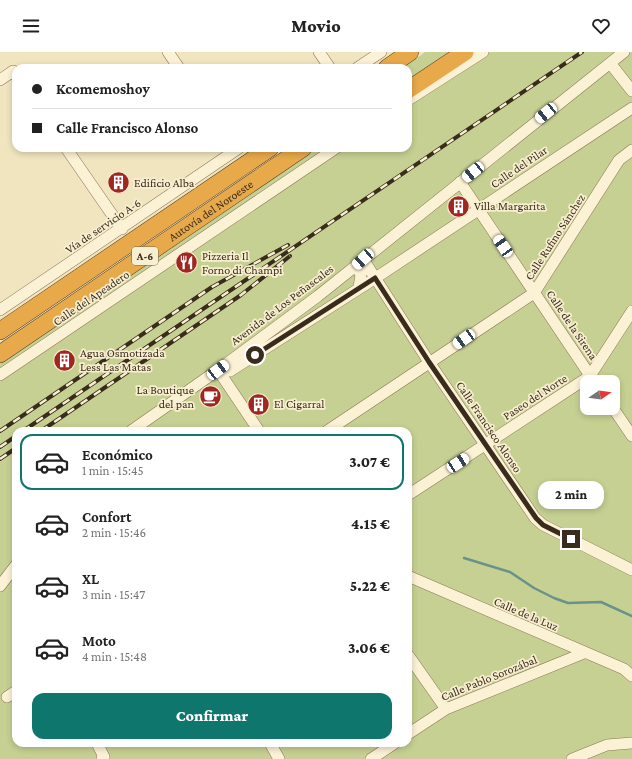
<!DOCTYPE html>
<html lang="es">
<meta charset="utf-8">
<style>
body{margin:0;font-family:"Crimson Pro",serif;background:#f2f2f2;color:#222;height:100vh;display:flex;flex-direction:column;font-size:15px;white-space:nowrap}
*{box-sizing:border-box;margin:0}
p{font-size:13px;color:#767676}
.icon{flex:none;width:22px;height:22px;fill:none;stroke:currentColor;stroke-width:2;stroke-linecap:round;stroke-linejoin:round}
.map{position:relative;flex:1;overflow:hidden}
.panel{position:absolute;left:12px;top:375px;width:400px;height:320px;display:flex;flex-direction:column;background:#fff;border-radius:12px;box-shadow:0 2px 6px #0003}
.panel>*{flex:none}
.top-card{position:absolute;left:12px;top:12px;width:400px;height:88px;border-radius:12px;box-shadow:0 2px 6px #0003;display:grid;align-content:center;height:88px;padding:0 20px;background:#fff}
.needle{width:26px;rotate:77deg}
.buttons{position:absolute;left:580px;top:323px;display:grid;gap:8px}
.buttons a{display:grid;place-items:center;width:40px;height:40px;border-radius:8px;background:#fff;box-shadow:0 2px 6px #0003;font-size:20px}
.end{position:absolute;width:18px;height:18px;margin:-9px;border:5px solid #3a2c1c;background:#fff;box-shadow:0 0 0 2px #fff}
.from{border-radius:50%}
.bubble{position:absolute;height:28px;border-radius:12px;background:#fff;box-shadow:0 2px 6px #0003;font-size:13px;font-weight:800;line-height:28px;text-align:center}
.car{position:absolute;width:12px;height:24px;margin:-12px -6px;border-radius:5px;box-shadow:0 0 3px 1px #0007;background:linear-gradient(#fff 24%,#345 0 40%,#fff 0 76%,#345 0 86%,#fff 0)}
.top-card b{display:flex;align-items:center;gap:14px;height:38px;font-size:15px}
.top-card b+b{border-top:1px solid #e0e0e0}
.top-card i{width:10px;height:10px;background:#222}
ul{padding:7px 0 0;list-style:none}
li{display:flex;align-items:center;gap:12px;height:56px;margin:0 8px 6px;padding:0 12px;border:2px solid transparent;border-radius:12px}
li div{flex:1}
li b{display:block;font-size:15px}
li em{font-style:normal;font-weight:800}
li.on{border-color:#0f766e}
li>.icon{width:36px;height:36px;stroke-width:1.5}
.primary-button{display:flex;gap:8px;margin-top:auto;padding:8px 20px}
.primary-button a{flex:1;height:46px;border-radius:12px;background:#0f766e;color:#fff;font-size:16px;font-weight:800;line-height:46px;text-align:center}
header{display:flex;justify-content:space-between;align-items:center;height:52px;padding:0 20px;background:#fff;font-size:18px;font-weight:800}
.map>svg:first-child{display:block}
.green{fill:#c6d093;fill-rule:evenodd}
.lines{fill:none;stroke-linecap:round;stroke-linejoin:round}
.stream{stroke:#6a928a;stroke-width:2.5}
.minor-casing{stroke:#8c7557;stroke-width:12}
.highway-casing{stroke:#59432b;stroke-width:18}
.minor{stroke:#fbf1d4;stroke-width:11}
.highway{stroke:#e7a94a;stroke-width:17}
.rail-casing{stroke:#3a2c1c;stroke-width:4}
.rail{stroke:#f8eed0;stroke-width:2.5;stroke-dasharray:8;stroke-linecap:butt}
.route{stroke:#3a2c1c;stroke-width:5}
.labels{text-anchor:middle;stroke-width:3.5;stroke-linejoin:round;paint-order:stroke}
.shield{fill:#f8eed0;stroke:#736652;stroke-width:1}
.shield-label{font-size:11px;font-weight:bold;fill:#3a2c1c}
.street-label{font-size:12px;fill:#3a2c1c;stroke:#f8eed0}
.poi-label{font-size:12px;fill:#3a2c1c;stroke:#f8eed0;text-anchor:start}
</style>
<header><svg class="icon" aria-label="menu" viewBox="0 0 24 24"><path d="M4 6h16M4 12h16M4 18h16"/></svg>Movio<svg class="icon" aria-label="heart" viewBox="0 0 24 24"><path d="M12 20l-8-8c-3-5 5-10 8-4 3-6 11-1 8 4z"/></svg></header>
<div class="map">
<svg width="632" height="707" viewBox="0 0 632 707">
<rect width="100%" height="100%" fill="#f1e5c0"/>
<path class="green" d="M 425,0 L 632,0 L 632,707 L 0,707 L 0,307 L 292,96 L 408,96 L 408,16 L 403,16 ZM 587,330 L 613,330 L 613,356 L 587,356 ZM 16,379 L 408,379 L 408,691 L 16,691 Z"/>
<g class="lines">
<path class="stream" d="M 464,506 L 510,520 L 534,536 L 554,546 L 568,551 L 601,550 L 632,564"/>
<defs>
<path id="minor" d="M 168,0 L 179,16
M 319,0 L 330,16
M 610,11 L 632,39
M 357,16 L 381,0
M 0,28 L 13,19 L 16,24
M 408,48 L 483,0
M 66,96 L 122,177
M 460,130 L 593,328
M 363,207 L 429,310 L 535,466 L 543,473 L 632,518
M 356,213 L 361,223 L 359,235
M 0,258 L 239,96
M 218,318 L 230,319 L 371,229 L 632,56
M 218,318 L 259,379
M 0,323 L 336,96
M 613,356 L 632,384
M 131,379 L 218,318 L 318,244 L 624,0
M 327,379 L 534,241 L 619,108 L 632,98
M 408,443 L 590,324 L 632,259
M 408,524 L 624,617 L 632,624
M 0,534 L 16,513
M 408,603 L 446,657
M 7,645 L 16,639
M 408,682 L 446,657 L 584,601
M 97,691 L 104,705 L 102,707
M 270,691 L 279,707
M 371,707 L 395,691
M 572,707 L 607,693 L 632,691"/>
<g id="highway">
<path d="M 387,16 L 410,0"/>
<path d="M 408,38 L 465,0"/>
<path d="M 0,279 L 270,96"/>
<path id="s1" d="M 0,302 L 303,96"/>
</g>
</defs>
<use href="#minor" class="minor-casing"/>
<use href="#highway" class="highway-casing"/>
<use href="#minor" class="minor"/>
<use href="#highway" class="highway"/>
<defs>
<path id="rail" d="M 0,379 L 212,235 L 288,193
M 23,379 L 582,0
M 41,379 L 241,243 L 290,204
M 0,395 L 16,384
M 0,407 L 16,396"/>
</defs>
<use href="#rail" class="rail-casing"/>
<use href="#rail" class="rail"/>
</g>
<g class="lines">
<path class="route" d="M 255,303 L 375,226 L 429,310 L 536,466 L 543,473 L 571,487"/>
</g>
<defs>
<symbol id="building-disc" viewBox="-11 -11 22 22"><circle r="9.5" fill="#a02622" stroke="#f8eed0"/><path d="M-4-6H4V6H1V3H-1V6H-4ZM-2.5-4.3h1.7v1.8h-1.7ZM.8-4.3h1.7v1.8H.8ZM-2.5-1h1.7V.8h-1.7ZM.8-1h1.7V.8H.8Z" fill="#fff"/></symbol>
<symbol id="restaurant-disc" viewBox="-11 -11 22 22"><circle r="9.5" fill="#a02622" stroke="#f8eed0"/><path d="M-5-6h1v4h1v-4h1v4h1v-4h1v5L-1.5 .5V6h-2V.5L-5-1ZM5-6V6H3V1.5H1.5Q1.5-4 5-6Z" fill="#fff"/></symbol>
<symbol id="cafe-disc" viewBox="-11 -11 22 22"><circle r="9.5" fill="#a02622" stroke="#f8eed0"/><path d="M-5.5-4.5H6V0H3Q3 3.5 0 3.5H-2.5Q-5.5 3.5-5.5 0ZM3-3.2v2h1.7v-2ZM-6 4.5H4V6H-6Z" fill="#fff"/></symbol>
</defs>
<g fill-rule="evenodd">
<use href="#building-disc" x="106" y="118" width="25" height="25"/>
<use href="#building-disc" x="446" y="142" width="25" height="25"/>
<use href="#restaurant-disc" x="174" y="198" width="25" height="25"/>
<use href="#building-disc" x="52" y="296" width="25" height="25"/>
<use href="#cafe-disc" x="198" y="332" width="25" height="25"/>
<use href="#building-disc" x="246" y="340" width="25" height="25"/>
</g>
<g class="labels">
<rect class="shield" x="132" y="195" width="26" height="18" rx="3"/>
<g class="shield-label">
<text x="145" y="208">A-6</text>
</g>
<g class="street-label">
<text transform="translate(519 115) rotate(-34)" y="4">Calle del Pilar</text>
<text dy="4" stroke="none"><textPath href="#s1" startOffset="255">Autovía del Noroeste</textPath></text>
<text transform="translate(103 174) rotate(-34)" y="4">Vía de servicio A-6</text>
<text transform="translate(555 185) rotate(-57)" y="4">Calle Rufino Sánchez</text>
<text transform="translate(91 246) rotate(-34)" y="4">Calle del Apeadero</text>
<text transform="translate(282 253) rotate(-37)" y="4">Avenida de Los Peñascales</text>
<text transform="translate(572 273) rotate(56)" y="4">Calle de la Sirena</text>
<text transform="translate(535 345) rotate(-33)" y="4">Paseo del Norte</text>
<text transform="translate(489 375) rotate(56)" y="4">Calle Francisco Alonso</text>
<text transform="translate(526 562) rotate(23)" y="4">Calle de la Luz</text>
<text transform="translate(489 626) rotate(-22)" y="4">Calle Pablo Sorozábal</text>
</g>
<g class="poi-label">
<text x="134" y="135">Edificio Alba</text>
<text x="474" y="158">Villa Margarita</text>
<text x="202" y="208">Pizzeria Il<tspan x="202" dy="14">Forno di Champi</tspan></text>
<text x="80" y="305">Agua Osmotizada<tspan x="80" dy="14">Less Las Matas</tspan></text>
<text x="194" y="342" text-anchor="end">La Boutique<tspan x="194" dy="14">del pan</tspan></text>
<text x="274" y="356">El Cigarral</text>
</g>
</g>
</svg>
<div class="buttons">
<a><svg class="needle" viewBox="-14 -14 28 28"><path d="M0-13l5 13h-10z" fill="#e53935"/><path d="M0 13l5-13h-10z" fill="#767676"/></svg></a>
</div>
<i class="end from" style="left:255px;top:303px"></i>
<i class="end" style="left:571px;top:487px"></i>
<div class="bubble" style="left:538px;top:429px;width:66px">2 min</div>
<i class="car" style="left:546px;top:61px;rotate:231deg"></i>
<i class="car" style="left:473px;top:120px;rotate:231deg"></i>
<i class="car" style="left:503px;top:194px;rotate:326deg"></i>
<i class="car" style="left:363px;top:207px;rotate:228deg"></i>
<i class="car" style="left:464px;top:287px;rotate:236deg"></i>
<i class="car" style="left:218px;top:318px;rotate:53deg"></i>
<i class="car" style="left:458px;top:411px;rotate:57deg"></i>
<div class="top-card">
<b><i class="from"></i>Kcomemoshoy</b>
<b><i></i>Calle Francisco Alonso</b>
</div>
<section class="panel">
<ul>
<li class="on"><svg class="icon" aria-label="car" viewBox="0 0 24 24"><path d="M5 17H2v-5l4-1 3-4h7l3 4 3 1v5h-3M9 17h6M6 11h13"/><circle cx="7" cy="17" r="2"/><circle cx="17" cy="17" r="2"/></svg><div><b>Económico</b><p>1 min · 15:45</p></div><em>3.07 €</em></li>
<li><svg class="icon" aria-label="car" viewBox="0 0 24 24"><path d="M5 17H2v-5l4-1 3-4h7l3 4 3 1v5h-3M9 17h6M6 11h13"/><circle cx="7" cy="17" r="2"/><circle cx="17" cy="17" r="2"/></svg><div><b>Confort</b><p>2 min · 15:46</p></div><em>4.15 €</em></li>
<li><svg class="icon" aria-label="car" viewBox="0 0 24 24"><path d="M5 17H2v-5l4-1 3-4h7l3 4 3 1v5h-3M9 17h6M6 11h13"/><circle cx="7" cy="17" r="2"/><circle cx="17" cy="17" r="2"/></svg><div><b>XL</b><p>3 min · 15:47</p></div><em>5.22 €</em></li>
<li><svg class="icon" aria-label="car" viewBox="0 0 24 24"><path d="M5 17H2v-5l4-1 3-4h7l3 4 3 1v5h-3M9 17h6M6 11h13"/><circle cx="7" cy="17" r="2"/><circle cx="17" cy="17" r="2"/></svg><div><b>Moto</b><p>4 min · 15:48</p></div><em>3.06 €</em></li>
</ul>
<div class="primary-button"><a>Confirmar</a></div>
</section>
</div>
